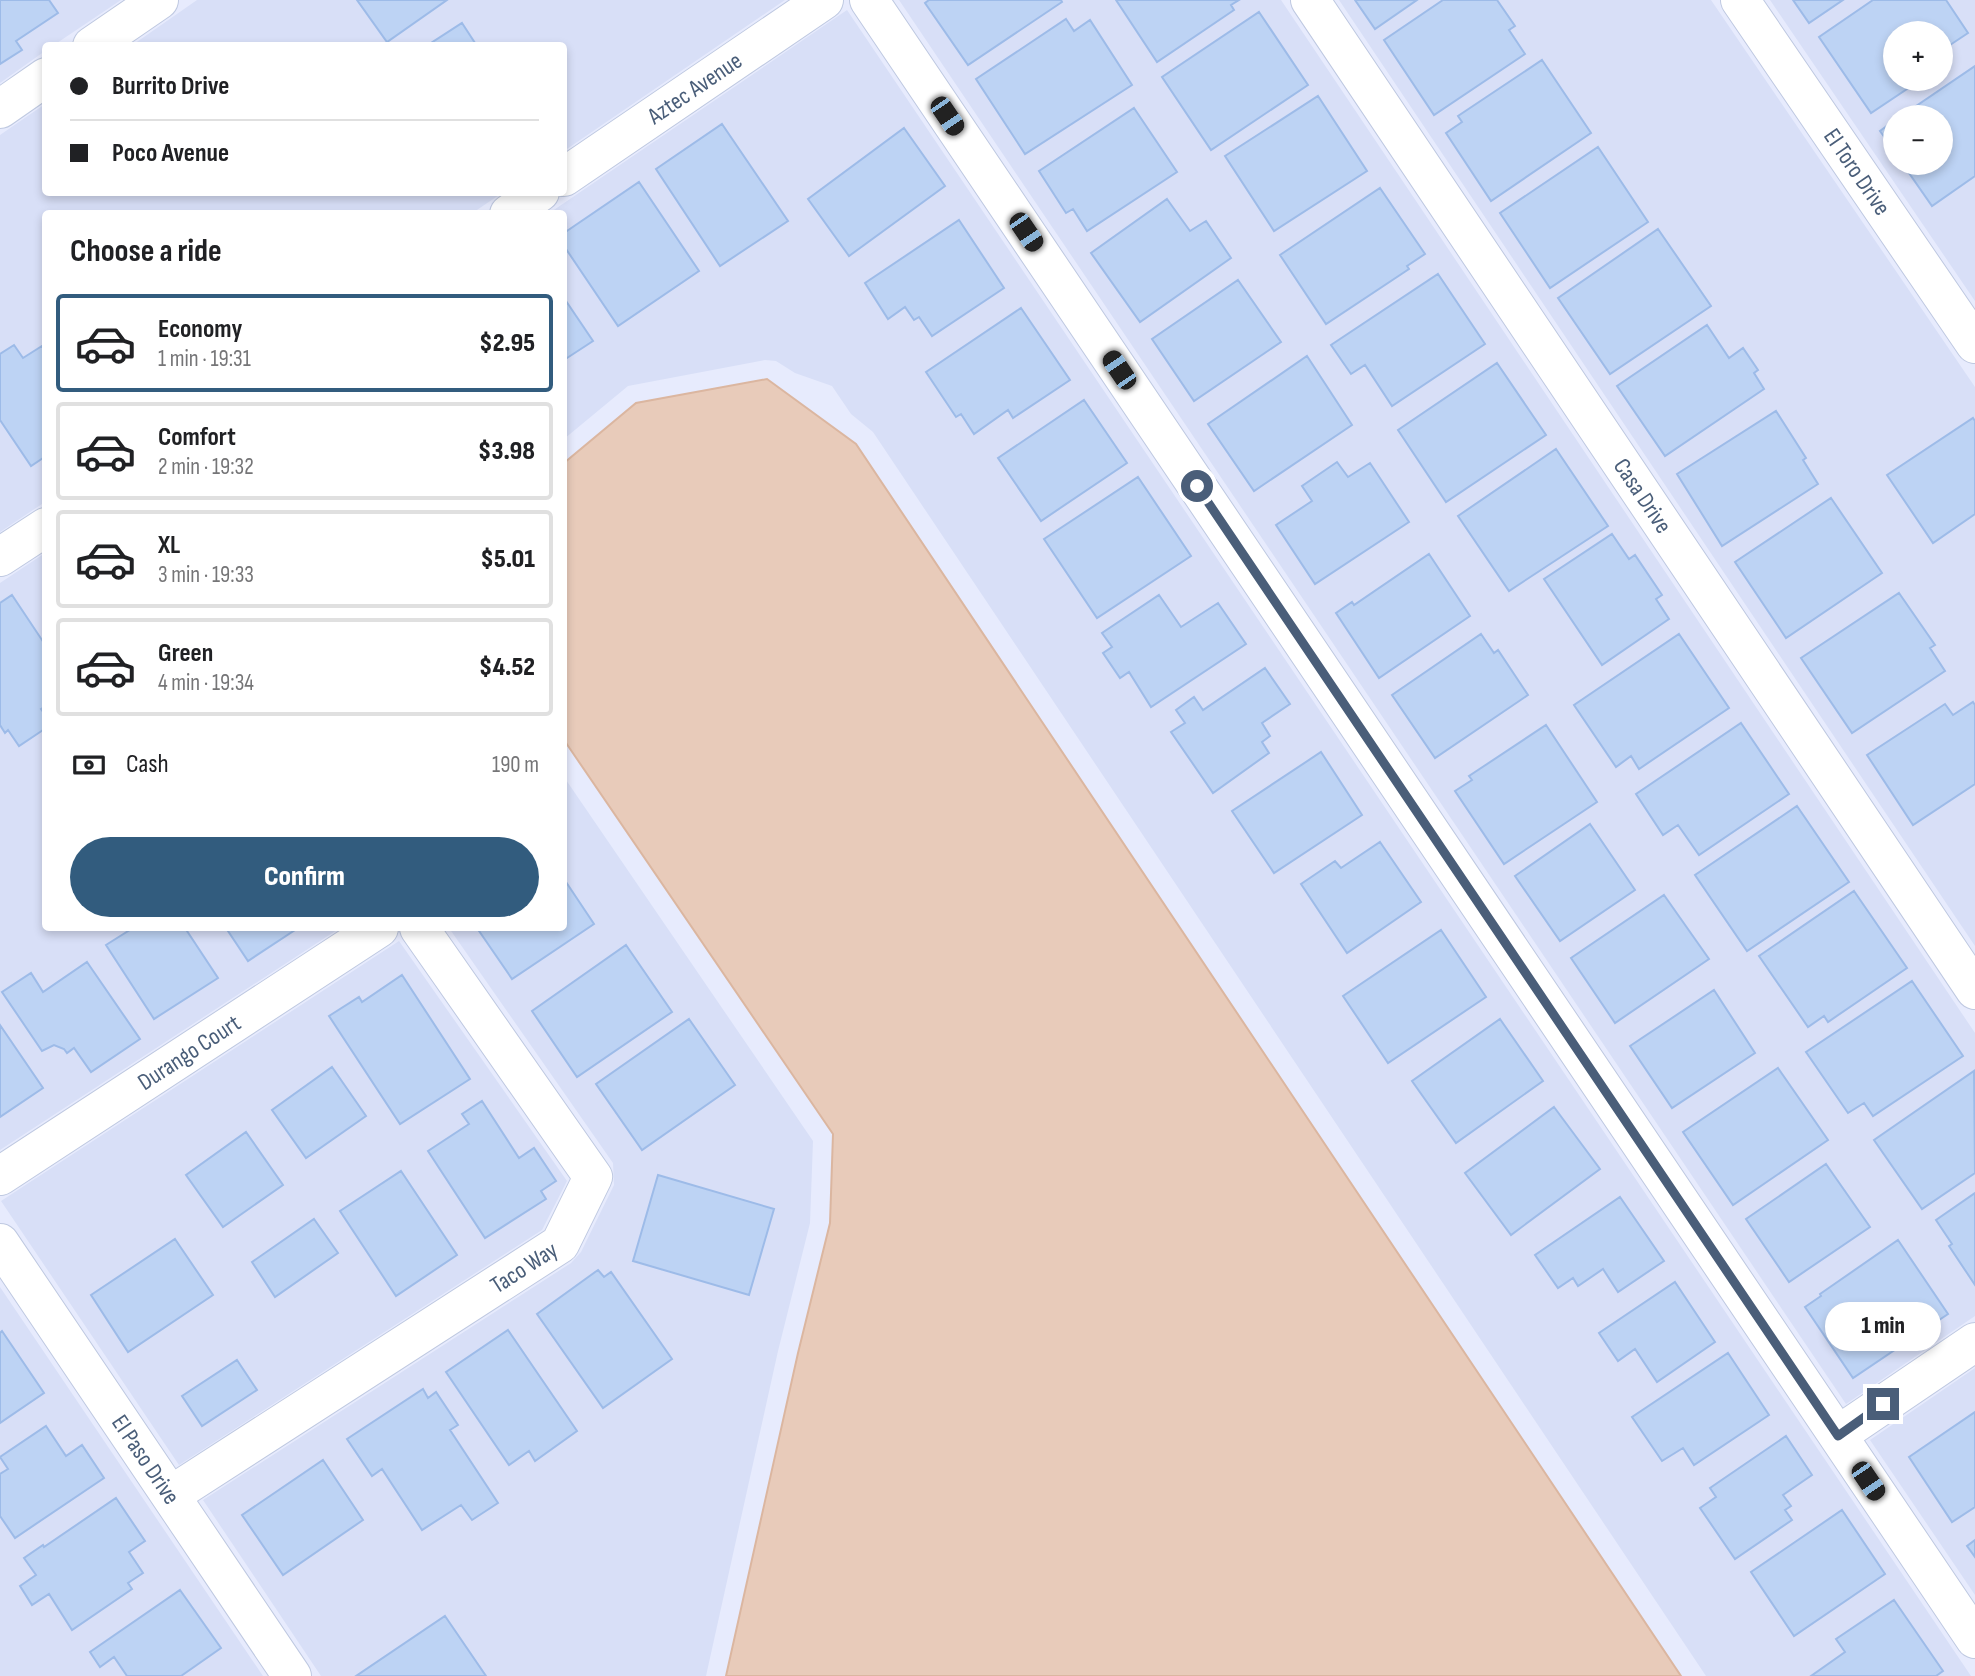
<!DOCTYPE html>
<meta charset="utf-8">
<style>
body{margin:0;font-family:"Sofia Sans Condensed",sans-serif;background:#f2f2f2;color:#202124;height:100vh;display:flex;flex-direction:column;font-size:26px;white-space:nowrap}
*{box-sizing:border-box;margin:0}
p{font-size:23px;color:#757577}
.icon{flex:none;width:38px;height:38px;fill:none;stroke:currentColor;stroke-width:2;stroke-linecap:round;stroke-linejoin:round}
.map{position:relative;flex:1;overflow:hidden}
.side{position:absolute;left:42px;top:210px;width:525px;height:721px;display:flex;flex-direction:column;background:#fff;border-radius:7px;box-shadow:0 4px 10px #0003}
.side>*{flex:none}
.hud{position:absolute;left:42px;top:42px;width:525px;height:154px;border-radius:7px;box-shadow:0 4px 10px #0003;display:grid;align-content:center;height:154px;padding:0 28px;background:#fff}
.buttons{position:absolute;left:1883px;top:21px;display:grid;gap:14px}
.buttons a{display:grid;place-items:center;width:70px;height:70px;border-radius:50%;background:#fff;box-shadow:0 4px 10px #0003;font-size:35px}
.end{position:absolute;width:32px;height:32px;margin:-16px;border:9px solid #4a5e79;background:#fff;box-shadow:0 0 0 4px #fff}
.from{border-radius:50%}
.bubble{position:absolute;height:49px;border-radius:24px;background:#fff;box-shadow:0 4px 10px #0003;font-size:23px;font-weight:800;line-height:49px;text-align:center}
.car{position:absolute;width:21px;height:42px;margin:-21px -10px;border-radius:9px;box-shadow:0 0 5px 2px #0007;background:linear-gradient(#222 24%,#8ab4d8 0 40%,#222 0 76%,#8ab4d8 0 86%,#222 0)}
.hud b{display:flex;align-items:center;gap:24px;height:66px;font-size:26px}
.hud b+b{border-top:2px solid #e0e0e0}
.hud i{width:18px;height:18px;background:#202124}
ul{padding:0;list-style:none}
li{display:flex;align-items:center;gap:21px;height:98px;margin:0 14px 10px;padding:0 14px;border:4px solid #e0e0e0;border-radius:7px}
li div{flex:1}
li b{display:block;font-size:26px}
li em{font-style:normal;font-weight:800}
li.active{border-color:#325c7e}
li>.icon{width:63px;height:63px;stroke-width:1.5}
h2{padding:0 28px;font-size:32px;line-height:84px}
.pay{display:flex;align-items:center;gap:18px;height:77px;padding:0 28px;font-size:26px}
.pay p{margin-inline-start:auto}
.cta{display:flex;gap:14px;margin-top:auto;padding:14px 28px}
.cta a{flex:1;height:80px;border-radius:42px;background:#325c7e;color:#fff;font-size:28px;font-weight:800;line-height:80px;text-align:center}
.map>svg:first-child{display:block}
.residential{fill:#d8dff7;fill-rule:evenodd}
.water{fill:#e8cbba;stroke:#dbb6a0;stroke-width:2}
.building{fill:#bdd3f4;stroke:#9dbbe8;stroke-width:2}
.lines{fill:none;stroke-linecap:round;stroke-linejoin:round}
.minor-casing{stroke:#bfc9e1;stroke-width:40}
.minor{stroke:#fff;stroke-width:38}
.route{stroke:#4a5e79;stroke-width:9}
.labels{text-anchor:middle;stroke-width:5;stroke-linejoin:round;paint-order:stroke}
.street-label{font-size:24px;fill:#4a5e79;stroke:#eff2ff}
</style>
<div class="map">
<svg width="1975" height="1676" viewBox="0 0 1975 1676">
<rect width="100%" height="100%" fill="#e7ebfd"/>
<path class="residential" d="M 0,0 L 121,0 L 54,45 L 46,46 L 45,51 L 0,83 Z
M 197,0 L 785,0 L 564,151 L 564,46 L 131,46 Z
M 899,0 L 1281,0 L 1975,1033 L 1975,1316 L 1846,1404 Z
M 1339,0 L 1711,0 L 1975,387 L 1975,946 Z
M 1770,0 L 1975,0 L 1975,301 ZM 1895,33 L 1941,33 L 1941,79 L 1895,79 ZM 1895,117 L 1941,117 L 1941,163 L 1895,163 Z
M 847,10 L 1971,1676 L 1706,1676 L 873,432 L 851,414 L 832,386 L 795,373 L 776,361 L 765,360 L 628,386 L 564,439 L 564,214 L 548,214 Z
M 45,104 L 46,192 L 502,193 L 471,214 L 46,214 L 45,502 L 0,532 L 0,135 Z
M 45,553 L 46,928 L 340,928 L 0,1150 L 0,583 Z
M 564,777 L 813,1141 L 810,1223 L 778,1351 L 706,1676 L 321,1676 L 203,1500 L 571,1263 L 581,1252 L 614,1185 L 613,1163 L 449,928 L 564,928 Z
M 399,941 L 567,1181 L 542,1230 L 179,1465 L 1,1201 Z
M 0,1287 L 263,1676 L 0,1676 Z
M 1975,1368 L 1975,1595 L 1870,1440 Z"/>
<path class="water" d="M 767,379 L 856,444 L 1681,1676 L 726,1676 L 798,1353 L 830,1223 L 833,1134 L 564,740 L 564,463 L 636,403 Z"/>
<path class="building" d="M 0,0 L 49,0 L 58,13 L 16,41 L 22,50 L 0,64 Z
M 357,0 L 447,0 L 387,42 Z
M 929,0 L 1061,0 L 1062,2 L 968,65 L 925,3 Z
M 1116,0 L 1239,0 L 1231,5 L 1234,10 L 1157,62 Z
M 1355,0 L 1417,0 L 1375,29 Z
M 1443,0 L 1497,0 L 1515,26 L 1509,30 L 1525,54 L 1434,115 L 1384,40 Z
M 1793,0 L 1843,0 L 1809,23 Z
M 1873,0 L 1946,0 L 1968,33 L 1941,51 L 1941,33 L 1895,33 L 1895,79 L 1909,79 L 1913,85 L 1871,113 L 1819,37 Z
M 1259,12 L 1308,85 L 1211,150 L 1162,77 Z
M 1066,19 L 1074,31 L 1090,20 L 1132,85 L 1025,154 L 976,79 Z
M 462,23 L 477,46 L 429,46 L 428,45 Z
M 1542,60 L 1591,133 L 1491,201 L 1446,133 L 1462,122 L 1458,116 Z
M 1975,66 L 1975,176 L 1932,206 L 1902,163 L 1941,163 L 1941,117 L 1900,117 Z
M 1318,96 L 1367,171 L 1274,231 L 1225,156 Z
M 1134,108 L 1177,172 L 1087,231 L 1073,209 L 1066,213 L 1039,171 Z
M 1895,120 L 1895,152 L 1880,131 Z
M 722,124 L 788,221 L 720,266 L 656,169 Z
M 904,128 L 945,186 L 849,256 L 808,199 Z
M 1598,147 L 1648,222 L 1550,288 L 1500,213 Z
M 639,182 L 699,271 L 618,326 L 564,246 L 564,233 Z
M 1380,188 L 1425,254 L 1407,266 L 1409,269 L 1326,324 L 1280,255 Z
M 1167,199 L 1190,231 L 1206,221 L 1231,258 L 1140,322 L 1091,253 Z
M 959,220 L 1004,288 L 932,336 L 919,317 L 914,320 L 905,307 L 888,319 L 865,283 Z
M 1658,229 L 1711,306 L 1610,374 L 1558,298 Z
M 1438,274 L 1485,344 L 1392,406 L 1365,365 L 1351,374 L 1331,345 Z
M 1238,280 L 1281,342 L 1194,401 L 1152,339 Z
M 564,298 L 593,341 L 564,360 Z
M 1021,308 L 1070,380 L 1013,418 L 1008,410 L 974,434 L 961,414 L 956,417 L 926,372 Z
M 1707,325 L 1729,358 L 1743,348 L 1758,370 L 1754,373 L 1764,389 L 1665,456 L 1617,386 Z
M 14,345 L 23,358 L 42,346 L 46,350 L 46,456 L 31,466 L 0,420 L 0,354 Z
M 1307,356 L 1352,425 L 1254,491 L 1208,424 Z
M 1497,363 L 1546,435 L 1446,502 L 1398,430 Z
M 1084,400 L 1127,463 L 1041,521 L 998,458 Z
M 1776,411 L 1806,458 L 1803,460 L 1818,484 L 1722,546 L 1677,474 Z
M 1973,418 L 1975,421 L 1975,514 L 1933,543 L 1887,475 Z
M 1556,449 L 1608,526 L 1509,591 L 1458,516 Z
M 1337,462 L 1348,477 L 1370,463 L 1409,522 L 1315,584 L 1276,525 L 1312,501 L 1302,486 Z
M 1138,477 L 1191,556 L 1097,618 L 1044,539 Z
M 1831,498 L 1882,573 L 1786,638 L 1735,562 Z
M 1612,534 L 1629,559 L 1635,555 L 1662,595 L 1656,599 L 1669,619 L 1602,665 L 1544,579 Z
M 1429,554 L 1470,616 L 1379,678 L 1336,613 L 1352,602 L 1354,605 Z
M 1899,593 L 1935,645 L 1930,648 L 1945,671 L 1852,733 L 1801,658 Z
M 12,595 L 46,646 L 46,706 L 41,709 L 46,716 L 46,728 L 19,746 L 8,730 L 5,733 L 0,725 L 0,603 Z
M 1159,595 L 1181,627 L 1218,603 L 1246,644 L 1151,707 L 1129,672 L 1120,678 L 1103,653 L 1112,647 L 1102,633 Z
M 1481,634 L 1494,653 L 1498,650 L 1528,695 L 1435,758 L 1392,695 Z
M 1679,634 L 1729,708 L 1639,769 L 1631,756 L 1616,767 L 1574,705 Z
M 1265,668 L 1290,704 L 1262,723 L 1270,736 L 1262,742 L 1269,753 L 1213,793 L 1171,732 L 1185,723 L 1176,710 L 1194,697 L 1203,710 Z
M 1973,702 L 1975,705 L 1975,784 L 1913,825 L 1867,755 L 1945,704 L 1953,715 Z
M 1741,723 L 1789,794 L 1699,855 L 1678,825 L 1663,835 L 1636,794 Z
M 1546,725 L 1597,802 L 1504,864 L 1455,791 L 1472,780 L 1469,776 Z
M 1321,752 L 1362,815 L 1274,873 L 1232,811 Z
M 1797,806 L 1849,882 L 1747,951 L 1695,875 Z
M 1590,824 L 1635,890 L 1560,941 L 1515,876 Z
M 1380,842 L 1421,902 L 1347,953 L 1301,884 L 1335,861 L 1341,868 Z
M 564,879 L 594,924 L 512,979 L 477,928 L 564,928 Z
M 1854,891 L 1907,968 L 1828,1022 L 1824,1016 L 1808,1027 L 1759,956 Z
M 1664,895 L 1709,959 L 1615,1023 L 1571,958 Z
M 133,928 L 185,928 L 218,978 L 154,1019 L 106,945 Z
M 226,928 L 298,928 L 248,961 Z
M 1441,930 L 1486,997 L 1388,1063 L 1343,996 Z
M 626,945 L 672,1012 L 577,1077 L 532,1011 Z
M 87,962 L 140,1039 L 91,1072 L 74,1048 L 67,1053 L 64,1049 L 54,1045 L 42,1051 L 2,992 L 31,973 L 43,992 Z
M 402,975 L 470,1079 L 400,1124 L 329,1016 L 359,997 L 362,1002 Z
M 1912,981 L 1963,1056 L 1873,1116 L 1864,1103 L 1848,1113 L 1806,1052 Z
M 1714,990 L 1755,1053 L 1672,1108 L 1630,1046 Z
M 689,1019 L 735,1085 L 642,1150 L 596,1084 Z
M 1500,1019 L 1543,1081 L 1456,1143 L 1412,1081 Z
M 0,1025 L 43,1088 L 0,1117 Z
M 332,1067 L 366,1116 L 306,1158 L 272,1110 Z
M 1778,1068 L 1828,1140 L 1733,1205 L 1683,1132 Z
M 1974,1071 L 1975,1173 L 1922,1209 L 1874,1140 Z
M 482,1101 L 519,1158 L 534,1148 L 556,1181 L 541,1191 L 546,1199 L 485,1238 L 428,1151 L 469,1124 L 462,1114 Z
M 1554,1107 L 1600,1169 L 1511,1235 L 1465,1173 Z
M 246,1132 L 283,1185 L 223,1227 L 186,1175 Z
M 1826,1164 L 1870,1227 L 1789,1282 L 1746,1219 Z
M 401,1171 L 457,1255 L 396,1296 L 340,1211 Z
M 658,1175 L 774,1209 L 749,1295 L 633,1261 Z
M 1975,1193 L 1975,1285 L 1949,1246 L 1952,1244 L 1936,1220 Z
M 1620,1197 L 1664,1261 L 1618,1292 L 1603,1269 L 1578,1286 L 1573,1278 L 1558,1288 L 1535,1255 Z
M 314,1219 L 338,1253 L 275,1297 L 252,1262 Z
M 175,1239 L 213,1295 L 128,1352 L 91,1295 Z
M 1898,1240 L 1948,1314 L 1853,1378 L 1805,1307 L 1821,1296 L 1820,1294 Z
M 598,1270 L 604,1277 L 611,1272 L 672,1359 L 603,1408 L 537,1314 Z
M 1675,1282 L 1715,1342 L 1657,1382 L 1635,1349 L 1618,1361 L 1599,1333 Z
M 508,1330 L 577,1431 L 535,1461 L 529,1451 L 509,1465 L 446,1372 Z
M 2,1331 L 44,1393 L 0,1423 L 0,1333 Z
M 1728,1353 L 1769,1415 L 1694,1465 L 1683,1448 L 1662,1461 L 1632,1417 Z
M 237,1360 L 257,1390 L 202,1426 L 182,1396 Z
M 423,1389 L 428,1398 L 436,1392 L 458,1425 L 450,1430 L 498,1503 L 472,1520 L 461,1505 L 422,1530 L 382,1469 L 372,1476 L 347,1439 Z
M 1975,1412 L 1975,1507 L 1952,1522 L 1909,1457 Z
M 46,1426 L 66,1456 L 82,1445 L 104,1478 L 15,1538 L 0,1516 L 0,1474 L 8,1469 L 0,1457 Z
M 1786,1436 L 1812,1475 L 1783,1495 L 1791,1506 L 1785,1510 L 1792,1520 L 1735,1559 L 1700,1508 L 1716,1497 L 1710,1488 Z
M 323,1460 L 363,1520 L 283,1575 L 242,1515 Z
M 116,1498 L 145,1541 L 129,1552 L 143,1573 L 128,1583 L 132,1589 L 72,1630 L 49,1594 L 32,1605 L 20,1586 L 36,1575 L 24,1558 L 43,1545 L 44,1547 Z
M 1842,1510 L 1885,1574 L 1794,1636 L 1751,1572 Z
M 1975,1540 L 1975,1557 L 1967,1546 Z
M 180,1590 L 221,1648 L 181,1676 L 127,1676 L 114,1657 L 100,1667 L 90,1652 Z
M 1894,1600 L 1943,1671 L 1936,1676 L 1811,1676 L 1845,1652 L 1836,1639 Z
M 445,1616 L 486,1676 L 356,1676 Z"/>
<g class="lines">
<defs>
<g id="minor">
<path d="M 869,0 L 1975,1639"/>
<path id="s1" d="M 1310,0 L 1975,990"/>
<path id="s2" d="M 1740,0 L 1975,344"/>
<path d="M 92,46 L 159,0"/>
<path d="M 0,109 L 46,77"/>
<path id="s3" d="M 564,177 L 824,0"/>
<path d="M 509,214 L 540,192"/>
<path d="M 0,557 L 46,527"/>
<path id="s4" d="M 0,1176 L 379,928"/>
<path id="s5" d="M 0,1243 L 292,1676"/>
<path d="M 1838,1435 L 1975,1342"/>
<path id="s6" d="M 171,1495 L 560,1244 L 593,1177 L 419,928"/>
</g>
</defs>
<use href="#minor" class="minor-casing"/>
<use href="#minor" class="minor"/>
</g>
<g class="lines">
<path class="route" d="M 1197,486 L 1838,1436 L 1883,1404"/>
</g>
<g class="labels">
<g class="street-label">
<text dy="8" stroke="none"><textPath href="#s3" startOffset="158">Aztec Avenue</textPath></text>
<text dy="8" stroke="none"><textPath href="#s2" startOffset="208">El Toro Drive</textPath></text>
<text dy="8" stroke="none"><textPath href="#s1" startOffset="597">Casa Drive</textPath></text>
<text dy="8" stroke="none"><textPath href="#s4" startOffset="226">Durango Court</textPath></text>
<text dy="8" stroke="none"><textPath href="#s6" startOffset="420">Taco Way</textPath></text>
<text dy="8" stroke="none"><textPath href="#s5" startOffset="261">El Paso Drive</textPath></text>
</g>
</g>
</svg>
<div class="buttons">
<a>+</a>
<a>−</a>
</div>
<i class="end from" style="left:1197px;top:486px"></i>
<i class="end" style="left:1883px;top:1404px"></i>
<div class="bubble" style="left:1825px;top:1302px;width:116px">1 min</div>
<i class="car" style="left:947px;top:116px;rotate:146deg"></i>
<i class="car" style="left:1026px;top:232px;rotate:146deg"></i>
<i class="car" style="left:1119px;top:370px;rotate:326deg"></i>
<i class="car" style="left:1868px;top:1481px;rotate:146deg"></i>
<div class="hud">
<b><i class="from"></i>Burrito Drive</b>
<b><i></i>Poco Avenue</b>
</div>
<section class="side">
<h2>Choose a ride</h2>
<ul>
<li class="active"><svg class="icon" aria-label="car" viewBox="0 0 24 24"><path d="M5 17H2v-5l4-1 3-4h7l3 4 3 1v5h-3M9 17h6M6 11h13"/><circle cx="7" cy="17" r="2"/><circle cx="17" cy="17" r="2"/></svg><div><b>Economy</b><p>1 min · 19:31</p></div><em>$2.95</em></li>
<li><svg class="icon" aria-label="car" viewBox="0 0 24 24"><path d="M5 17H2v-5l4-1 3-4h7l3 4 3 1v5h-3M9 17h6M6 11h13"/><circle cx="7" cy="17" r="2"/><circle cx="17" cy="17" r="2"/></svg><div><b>Comfort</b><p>2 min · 19:32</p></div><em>$3.98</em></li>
<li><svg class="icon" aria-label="car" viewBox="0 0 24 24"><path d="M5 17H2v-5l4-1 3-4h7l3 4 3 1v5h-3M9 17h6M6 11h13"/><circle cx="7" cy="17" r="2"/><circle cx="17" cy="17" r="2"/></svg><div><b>XL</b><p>3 min · 19:33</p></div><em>$5.01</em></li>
<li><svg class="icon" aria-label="car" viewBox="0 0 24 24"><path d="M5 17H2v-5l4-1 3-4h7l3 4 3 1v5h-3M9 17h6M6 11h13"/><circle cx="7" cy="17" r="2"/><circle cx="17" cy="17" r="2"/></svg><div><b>Green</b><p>4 min · 19:34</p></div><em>$4.52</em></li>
</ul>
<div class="pay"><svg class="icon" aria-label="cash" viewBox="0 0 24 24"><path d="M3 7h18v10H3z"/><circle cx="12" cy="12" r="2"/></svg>Cash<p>190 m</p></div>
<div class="cta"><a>Confirm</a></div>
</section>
</div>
